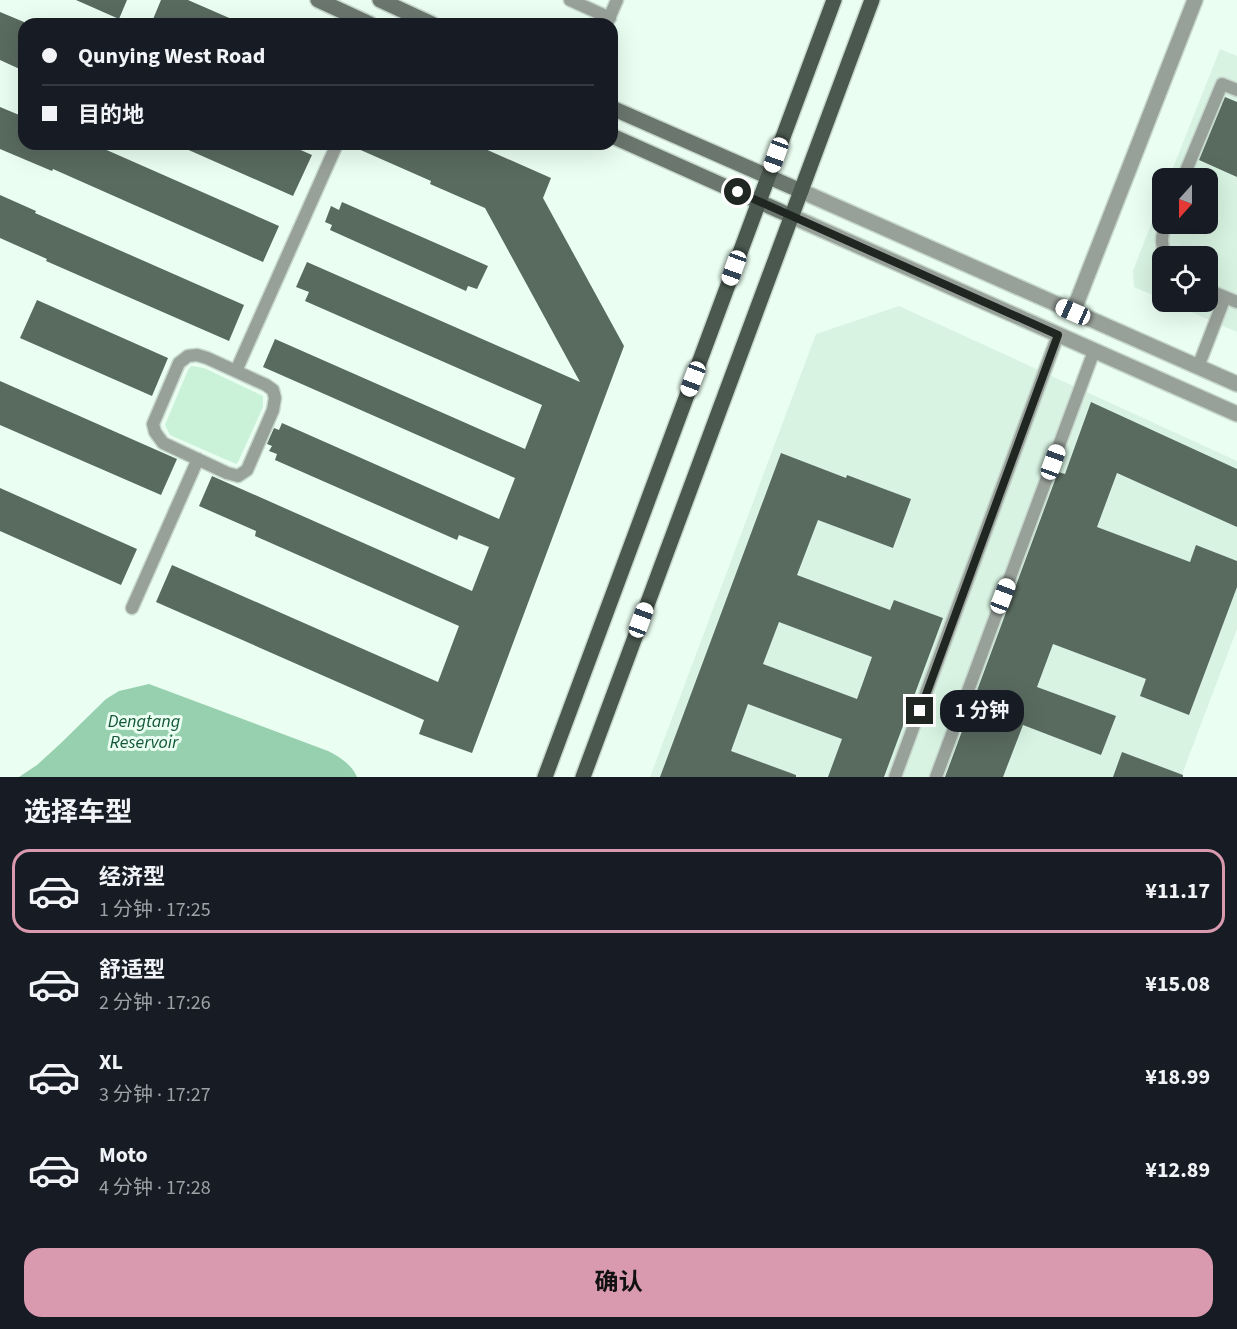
<!DOCTYPE html>
<html lang="zh">
<meta charset="utf-8">
<style>
body{margin:0;font-family:"Source Sans 3","Noto Sans SC",sans-serif;background:#20242c;color:#f1f3f6;height:100vh;display:flex;flex-direction:column;font-size:22px;white-space:nowrap}
*{box-sizing:border-box;margin:0}
p{font-size:20px;color:#9ea1a6}
.icon{flex:none;width:33px;height:33px;fill:none;stroke:currentColor;stroke-width:2;stroke-linecap:round;stroke-linejoin:round}
.map{position:relative;height:777px;overflow:hidden}
.details{display:flex;flex-direction:column;background:#171b24;flex:1}
.details>*{flex:none}
.guide{position:absolute;left:18px;top:18px;width:600px;height:132px;border-radius:18px;box-shadow:0 6px 24px #0002;display:grid;align-content:center;height:132px;padding:0 24px;background:#171b24}
.needle{width:39px;rotate:201deg}
.controls{position:absolute;left:1152px;top:168px;display:grid;gap:12px}
.controls a{display:grid;place-items:center;width:66px;height:66px;border-radius:12px;background:#171b24;box-shadow:0 6px 24px #0002;font-size:30px}
.end{position:absolute;width:27px;height:27px;margin:-14px;border:8px solid #202723;background:#fff;box-shadow:0 0 0 3px #fff}
.from{border-radius:50%}
.bubble{position:absolute;height:42px;border-radius:18px;background:#171b24;box-shadow:0 6px 24px #0002;font-size:20px;font-weight:700;line-height:42px;text-align:center}
.car{position:absolute;width:18px;height:36px;margin:-18px -9px;border-radius:8px;box-shadow:0 0 4px 2px #0007;background:linear-gradient(#fff 24%,#345 0 40%,#fff 0 76%,#345 0 86%,#fff 0)}
.guide b{display:flex;align-items:center;gap:21px;height:57px;font-size:22px}
.guide b+b{border-top:2px solid #363941}
.guide i{width:15px;height:15px;background:#f1f3f6}
ul{padding:0;list-style:none}
li{display:flex;align-items:center;gap:18px;height:84px;margin:0 12px 9px;padding:0 12px;border:3px solid transparent;border-radius:18px}
li div{flex:1}
li b{display:block;font-size:22px}
li em{font-style:normal;font-weight:700}
li.current{border-color:#d999af}
li>.icon{width:54px;height:54px;stroke-width:1.5}
h2{padding:0 24px;font-size:27px;line-height:72px}
.primary-button{display:flex;gap:12px;margin-top:auto;padding:12px 24px}
.primary-button a{flex:1;height:69px;border-radius:18px;background:#d999af;color:#111;font-size:24px;font-weight:700;line-height:69px;text-align:center}
.map>svg:first-child{display:block}
.built{fill:#d8f3e2}
.green{fill:#caf2d9}
.water{fill:#97d0ae}
.building{fill:#596a5f;fill-rule:evenodd}
.lines{fill:none;stroke-linecap:round;stroke-linejoin:round}
.service-casing{stroke:#c6d7cc;stroke-width:15}
.minor-casing{stroke:#c6d7cc;stroke-width:18}
.secondary-casing{stroke:#c6d7cc;stroke-width:18}
.primary-casing{stroke:#c6d7cc;stroke-width:18}
.service{stroke:#98a09a;stroke-width:12}
.minor{stroke:#98a09a;stroke-width:15}
.secondary{stroke:#6a766e;stroke-width:15}
.primary{stroke:#4a584f;stroke-width:15}
.route{stroke:#202723;stroke-width:8}
.labels{text-anchor:middle;stroke-width:6;stroke-linejoin:round;paint-order:stroke}
.water-label{font-size:18px;font-style:italic;fill:#125636;stroke:#eafef1}
</style>
<div class="map">
<svg width="1237" height="777" viewBox="0 0 1237 777">
<rect width="100%" height="100%" fill="#eafef1"/>
<path class="built" d="M 1220,49 L 1237,56 L 1237,332 L 1168,302 L 1208,302 L 1208,256 L 1162,256 L 1162,299 L 1134,287 L 1133,271 L 1162,196 L 1162,224 L 1208,224 L 1208,178 L 1169,178 Z
M 899,306 L 1237,461 L 1237,629 L 1181,777 L 650,777 L 816,334 Z"/>
<path class="green" d="M 191,366 L 204,368 L 263,396 L 263,407 L 238,462 L 236,464 L 170,435 L 165,425 L 188,370 Z"/>
<path class="water" d="M 149,684 L 328,751 C 340,757 352,765 357,777 L 19,777 L 37,765 L 60,744 L 106,699 L 119,691 Z"/>
<path class="building" d="M 76,0 L 127,0 L 119,19 Z
M 161,0 L 188,0 L 243,24 L 151,24 Z
M 0,12 L 24,22 L 24,71 L 0,60 Z
M 1225,97 L 1237,102 L 1237,177 L 1199,160 Z
M 0,107 L 24,117 L 24,144 L 93,144 L 279,226 L 263,262 L 53,169 L 52,171 L 0,149 Z
M 175,144 L 287,144 L 312,155 L 293,196 Z
M 347,144 L 474,144 L 551,178 L 543,198 L 624,346 L 472,753 L 419,734 L 424,720 L 156,602 L 172,565 L 438,682 L 459,626 L 255,536 L 256,531 L 199,506 L 212,476 L 472,591 L 489,547 L 459,535 L 457,540 L 275,460 L 277,454 L 269,451 L 272,446 L 267,444 L 274,428 L 279,430 L 282,423 L 499,519 L 515,478 L 263,367 L 275,339 L 525,449 L 542,405 L 305,301 L 309,292 L 296,287 L 307,262 L 580,382 L 485,208 L 430,184 L 431,181 Z
M 0,195 L 36,211 L 35,213 L 244,305 L 229,341 L 46,261 L 47,259 L 0,238 Z
M 342,202 L 488,266 L 477,289 L 468,286 L 466,291 L 330,230 L 332,225 L 325,222 L 331,206 L 339,210 Z
M 37,300 L 168,358 L 152,396 L 20,338 Z
M 0,381 L 177,459 L 161,495 L 0,425 Z
M 1091,402 L 1237,469 L 1237,527 L 1117,473 L 1097,527 L 1190,562 L 1196,545 L 1237,561 L 1237,587 L 1189,715 L 1140,696 L 1146,679 L 1053,644 L 1037,687 L 1116,716 L 1101,755 L 1023,725 L 1003,777 L 945,777 L 1058,472 L 1065,474 Z
M 781,453 L 846,478 L 847,475 L 911,499 L 893,548 L 818,520 L 797,575 L 890,610 L 894,600 L 943,618 L 884,777 L 828,777 L 842,739 L 748,704 L 731,751 L 796,775 L 796,777 L 660,777 ZM 779,622 L 872,657 L 857,699 L 763,664 Z
M 0,488 L 137,549 L 121,585 L 0,531 Z
M 1122,752 L 1183,775 L 1183,777 L 1113,777 Z"/>
<g class="lines">
<defs>
<path id="service" d="M 570,0 L 610,18
M 607,23 L 617,0
M 1183,178 L 1222,84 L 1237,90
M 1166,224 C 1161,235 1160,245 1166,256
M 1208,290 L 1237,302
M 197,355 L 207,358 L 266,385 L 273,390 L 275,398 L 273,410 L 247,470 L 238,476 L 227,473 L 163,443 L 155,432 L 153,424 L 179,363 L 188,356 Z
M 1198,367 L 1225,297
M 236,371 L 337,144
M 132,608 L 198,459
M 895,777 L 1058,335
M 936,777 L 1094,351"/>
<path id="minor" d="M 801,191 L 1237,384
M 791,216 L 1237,414
M 1073,312 L 1195,0"/>
<path id="secondary" d="M 318,0 L 370,24
M 380,0 L 432,24
M 612,108 L 801,191
M 612,136 L 791,216"/>
<path id="primary" d="M 545,777 L 834,0
M 583,777 L 872,0"/>
</defs>
<use href="#service" class="service-casing"/>
<use href="#minor" class="minor-casing"/>
<use href="#secondary" class="secondary-casing"/>
<use href="#primary" class="primary-casing"/>
<use href="#service" class="service"/>
<use href="#minor" class="minor"/>
<use href="#secondary" class="secondary"/>
<use href="#primary" class="primary"/>
</g>
<g class="lines">
<path class="route" d="M 738,192 L 1058,335 L 920,711"/>
</g>
<g class="labels">
<g class="water-label">
<text x="144" y="727">Dengtang<tspan x="144" dy="21">Reservoir</tspan></text>
</g>
</g>
</svg>
<div class="controls">
<a><svg class="needle" viewBox="-14 -14 28 28"><path d="M0-13l5 13h-10z" fill="#e53935"/><path d="M0 13l5-13h-10z" fill="#9ea1a6"/></svg></a>
<a><svg class="icon" aria-label="locate" viewBox="0 0 24 24"><circle cx="12" cy="12" r="6"/><path d="M12 2v4M12 18v4M2 12h4M18 12h4"/></svg></a>
</div>
<i class="end from" style="left:738px;top:192px"></i>
<i class="end" style="left:920px;top:711px"></i>
<div class="bubble" style="left:940px;top:690px;width:84px">1 分钟</div>
<i class="car" style="left:776px;top:155px;rotate:200deg"></i>
<i class="car" style="left:734px;top:268px;rotate:200deg"></i>
<i class="car" style="left:1073px;top:312px;rotate:294deg"></i>
<i class="car" style="left:693px;top:379px;rotate:201deg"></i>
<i class="car" style="left:1053px;top:462px;rotate:20deg"></i>
<i class="car" style="left:1003px;top:596px;rotate:21deg"></i>
<i class="car" style="left:641px;top:620px;rotate:20deg"></i>
<div class="guide">
<b><i class="from"></i>Qunying West Road</b>
<b><i></i>目的地</b>
</div>
</div>
<section class="details">
<h2>选择车型</h2>
<ul>
<li class="current"><svg class="icon" aria-label="car" viewBox="0 0 24 24"><path d="M5 17H2v-5l4-1 3-4h7l3 4 3 1v5h-3M9 17h6M6 11h13"/><circle cx="7" cy="17" r="2"/><circle cx="17" cy="17" r="2"/></svg><div><b>经济型</b><p>1 分钟 · 17:25</p></div><em>¥11.17</em></li>
<li><svg class="icon" aria-label="car" viewBox="0 0 24 24"><path d="M5 17H2v-5l4-1 3-4h7l3 4 3 1v5h-3M9 17h6M6 11h13"/><circle cx="7" cy="17" r="2"/><circle cx="17" cy="17" r="2"/></svg><div><b>舒适型</b><p>2 分钟 · 17:26</p></div><em>¥15.08</em></li>
<li><svg class="icon" aria-label="car" viewBox="0 0 24 24"><path d="M5 17H2v-5l4-1 3-4h7l3 4 3 1v5h-3M9 17h6M6 11h13"/><circle cx="7" cy="17" r="2"/><circle cx="17" cy="17" r="2"/></svg><div><b>XL</b><p>3 分钟 · 17:27</p></div><em>¥18.99</em></li>
<li><svg class="icon" aria-label="car" viewBox="0 0 24 24"><path d="M5 17H2v-5l4-1 3-4h7l3 4 3 1v5h-3M9 17h6M6 11h13"/><circle cx="7" cy="17" r="2"/><circle cx="17" cy="17" r="2"/></svg><div><b>Moto</b><p>4 分钟 · 17:28</p></div><em>¥12.89</em></li>
</ul>
<div class="primary-button"><a>确认</a></div>
</section>
